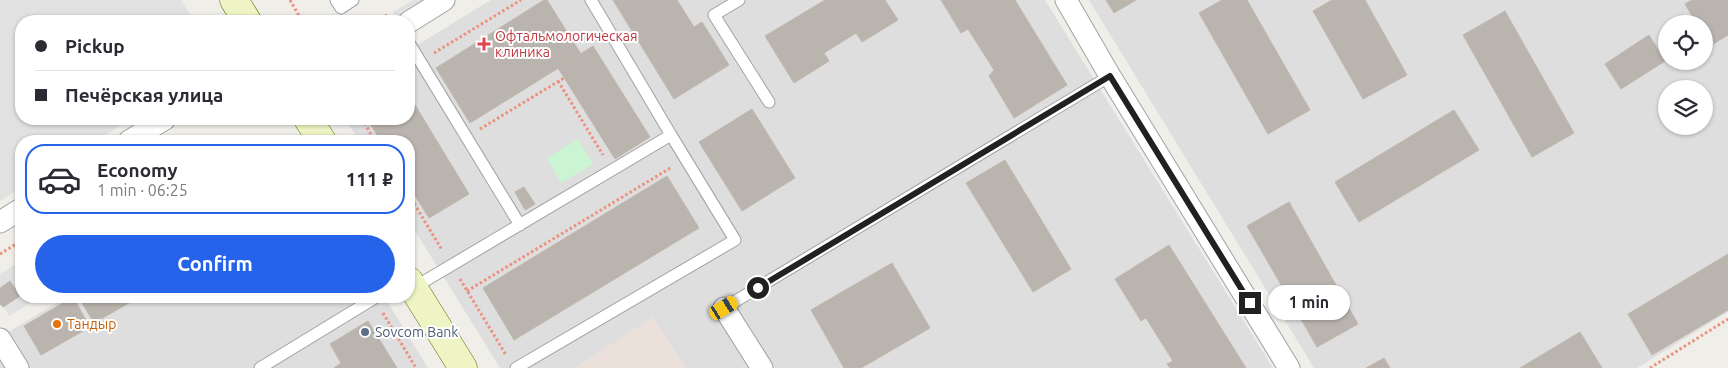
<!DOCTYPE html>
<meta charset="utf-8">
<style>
body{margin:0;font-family:Ubuntu,sans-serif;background:#f2f2f3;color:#2b2b33;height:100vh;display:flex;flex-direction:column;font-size:19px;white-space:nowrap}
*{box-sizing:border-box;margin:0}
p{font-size:16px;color:#7c7c81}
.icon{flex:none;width:28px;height:28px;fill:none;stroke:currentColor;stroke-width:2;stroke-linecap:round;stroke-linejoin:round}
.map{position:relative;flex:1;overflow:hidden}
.sheet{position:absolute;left:15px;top:135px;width:400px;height:168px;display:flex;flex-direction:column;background:#fff;border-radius:20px;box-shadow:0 1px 4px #0004}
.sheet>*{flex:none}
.hud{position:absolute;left:15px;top:15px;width:400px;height:110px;border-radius:20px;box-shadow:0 1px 4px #0004;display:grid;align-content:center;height:110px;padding:0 20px;background:#fff}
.controls{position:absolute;left:1658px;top:15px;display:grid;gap:10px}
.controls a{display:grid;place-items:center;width:55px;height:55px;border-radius:50%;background:#fff;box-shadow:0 1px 4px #0004;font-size:25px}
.end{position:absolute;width:22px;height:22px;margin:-11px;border:6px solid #212121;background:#fff;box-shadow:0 0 0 2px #fff}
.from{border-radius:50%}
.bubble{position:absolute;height:35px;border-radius:18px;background:#fff;box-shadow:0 1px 4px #0004;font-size:16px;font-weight:600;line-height:35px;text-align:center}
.car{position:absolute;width:15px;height:30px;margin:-15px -8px;border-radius:6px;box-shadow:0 0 4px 1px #0007;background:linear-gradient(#f5c518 24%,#345 0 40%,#f5c518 0 76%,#345 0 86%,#f5c518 0)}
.hud b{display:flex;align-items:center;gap:18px;height:48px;font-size:19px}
.hud b+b{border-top:1px solid #e1e1e2}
.hud i{width:12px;height:12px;background:#2b2b33}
ul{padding:9px 0 0;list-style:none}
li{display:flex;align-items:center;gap:15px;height:70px;margin:0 10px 8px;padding:0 10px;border:2px solid transparent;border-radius:20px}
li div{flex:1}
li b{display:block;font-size:19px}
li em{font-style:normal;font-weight:600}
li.on{border-color:#2563eb}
li>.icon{width:45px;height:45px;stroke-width:1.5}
.primary-button{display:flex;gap:10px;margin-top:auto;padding:10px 20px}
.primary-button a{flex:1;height:58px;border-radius:30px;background:#2563eb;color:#fff;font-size:20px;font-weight:600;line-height:58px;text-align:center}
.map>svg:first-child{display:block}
.residential{fill:#dfdede;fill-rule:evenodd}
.military{fill:#ece0da}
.park{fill:#cbf5d2}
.parking{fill:#e1e1e1}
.building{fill:#bab4ae;stroke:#c1b7ac}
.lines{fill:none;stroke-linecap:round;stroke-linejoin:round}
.lane-casing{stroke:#a2a2a2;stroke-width:13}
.street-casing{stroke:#a2a2a2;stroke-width:23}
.secondary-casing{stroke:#5e6f11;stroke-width:29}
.path{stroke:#ec917e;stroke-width:3;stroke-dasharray:2.5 2.5;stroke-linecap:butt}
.lane{stroke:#fff;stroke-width:11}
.street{stroke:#fff;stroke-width:21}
.secondary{stroke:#eef4c3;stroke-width:28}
.route{stroke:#212121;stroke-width:6}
.health-dot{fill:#e0444e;stroke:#fff;stroke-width:2}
.food-dot{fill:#e8710a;stroke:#fff;stroke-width:2}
.service-dot{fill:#5c6f8a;stroke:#fff;stroke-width:2}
.labels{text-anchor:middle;stroke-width:4;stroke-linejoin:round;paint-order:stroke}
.health-label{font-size:14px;fill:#be3a42;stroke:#fff;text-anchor:start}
.food-label{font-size:14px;fill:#c56008;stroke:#fff;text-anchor:start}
.service-label{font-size:14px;fill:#4e5e75;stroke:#fff;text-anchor:start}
</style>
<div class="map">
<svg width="1728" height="368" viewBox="0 0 1728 368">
<rect width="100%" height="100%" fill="#f0eee9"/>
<path class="residential" d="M 491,0 L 1045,0 L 1273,368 L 500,368 L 409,221 L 409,141 L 359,141 L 345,119 L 409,119 L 409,50 Z
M 1089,0 L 1728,0 L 1728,312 L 1637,368 L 1314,368 ZM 1666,24 L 1704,24 L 1704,61 L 1666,61 ZM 1666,89 L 1704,89 L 1704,126 L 1666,126 Z
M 68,296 L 384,296 L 428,368 L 0,368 L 0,337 Z"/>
<path class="military" d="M 653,317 L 686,368 L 575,368 Z"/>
<path class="park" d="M 578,139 L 593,164 L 561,183 L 547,158 Z"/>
<path class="parking" d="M 0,0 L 181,0 L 194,21 L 21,21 L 21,119 L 131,119 L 95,141 L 21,141 L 21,188 L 0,201 Z
M 413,0 L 437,0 L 403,21 L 398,21 L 393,12 Z
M 21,261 L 21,296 L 42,296 L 9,316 L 0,301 L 0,274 Z"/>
<path class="building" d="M 544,0 L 547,0 L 581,54 L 470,123 L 436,68 Z
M 613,0 L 677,0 L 694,27 L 702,22 L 729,65 L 674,99 Z
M 825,0 L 885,0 L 898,20 L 862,42 L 856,33 L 824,53 L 829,61 L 794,83 L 765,36 Z
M 941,0 L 1015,0 L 1067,85 L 1014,118 L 989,76 L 994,70 L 968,29 L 961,33 Z
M 1106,0 L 1136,0 L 1114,13 Z
M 1222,0 L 1247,0 L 1310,110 L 1268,134 L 1199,13 Z
M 1332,0 L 1365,0 L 1407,75 L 1363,99 L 1313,11 Z
M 1692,0 L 1728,0 L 1728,35 L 1710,46 L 1704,35 L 1704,24 L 1697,24 L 1685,4 Z
M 1505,11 L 1574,133 L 1532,157 L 1463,35 Z
M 1649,35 L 1665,61 L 1621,89 L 1605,64 Z
M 593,46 L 650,137 L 615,159 L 558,68 Z
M 409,95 L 469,194 L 429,218 L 409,186 L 409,141 L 381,141 L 367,119 L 409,119 Z
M 752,109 L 795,178 L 742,211 L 699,142 Z
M 1454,110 L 1479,150 L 1359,222 L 1335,182 Z
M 1005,160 L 1071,269 L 1033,292 L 966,183 Z
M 667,176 L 699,228 L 514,340 L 483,288 Z
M 524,187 L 535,204 L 525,210 L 515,192 Z
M 1289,202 L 1358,324 L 1317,347 L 1247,226 Z
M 1169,245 L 1246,368 L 1170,368 L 1167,364 L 1173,361 L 1146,318 L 1141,321 L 1115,279 Z
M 1728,254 L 1728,310 L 1652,355 L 1628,314 Z
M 892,263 L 930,328 L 861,368 L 844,368 L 811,310 Z
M 10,281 L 20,296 L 3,307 L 0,304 L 0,288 Z
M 78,296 L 141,296 L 94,323 Z
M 73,297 L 90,327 L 41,355 L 24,326 Z
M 368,321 L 397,368 L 334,368 L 341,363 L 330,344 Z
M 1580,332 L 1602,368 L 1520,368 Z
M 1384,358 L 1390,368 L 1366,368 Z"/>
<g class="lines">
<defs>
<path id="lane" d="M 336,0 L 341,8 L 353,0
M 739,0 L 714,15 L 769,102
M 409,43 L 520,225
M 413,288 L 671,135 L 591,0
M 724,308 L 1110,76
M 260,368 L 378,296
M 516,368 L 735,240 L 671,135"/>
<path id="street" d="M 1066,0 L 1110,76 L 1289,368
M 409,22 L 444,0
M 129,141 L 165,119
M 0,222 L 21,209
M 724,308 L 762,368
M 0,339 L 18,368"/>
<path id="secondary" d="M 234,0 L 247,21
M 308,119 L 322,141
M 409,281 L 463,368"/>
</defs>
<use href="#lane" class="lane-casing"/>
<use href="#street" class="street-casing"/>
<use href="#secondary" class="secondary-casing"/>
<path class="path" d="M 290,0 L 302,21
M 376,21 L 387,15
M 434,53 L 521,0
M 558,81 L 603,155
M 362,119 L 375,141
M 341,123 L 348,119
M 480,129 L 564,78
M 409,195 L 442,250
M 0,254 L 21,241
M 460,279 L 506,355
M 467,291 L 672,167
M 383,313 L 416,368
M 1650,368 L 1728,319"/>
<use href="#lane" class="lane"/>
<use href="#street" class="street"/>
<use href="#secondary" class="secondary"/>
</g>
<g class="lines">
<path class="route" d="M 758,288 L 1110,76 L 1250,303"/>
</g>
<path class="health-dot" d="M481.5 36.5h5v5h5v5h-5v5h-5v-5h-5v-5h5z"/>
<circle class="food-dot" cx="57" cy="324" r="5"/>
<circle class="service-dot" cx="365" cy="332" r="5"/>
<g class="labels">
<g class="health-label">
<text x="495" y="41">Офтальмологическая<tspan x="495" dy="16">клиника</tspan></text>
</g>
<g class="food-label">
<text x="67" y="329">Тандыр</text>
</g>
<g class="service-label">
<text x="375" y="337">Sovcom Bank</text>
</g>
</g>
</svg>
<div class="controls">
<a><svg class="icon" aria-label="locate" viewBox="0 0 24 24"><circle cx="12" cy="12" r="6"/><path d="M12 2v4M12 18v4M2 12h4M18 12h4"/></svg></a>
<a><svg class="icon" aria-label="layers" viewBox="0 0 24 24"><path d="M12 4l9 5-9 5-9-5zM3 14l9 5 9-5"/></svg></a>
</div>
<i class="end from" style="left:758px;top:288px"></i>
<i class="end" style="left:1250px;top:303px"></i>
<div class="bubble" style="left:1268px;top:285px;width:82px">1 min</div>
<i class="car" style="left:724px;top:308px;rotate:59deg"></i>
<div class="hud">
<b><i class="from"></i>Pickup</b>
<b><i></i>Печёрская улица</b>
</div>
<section class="sheet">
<ul>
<li class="on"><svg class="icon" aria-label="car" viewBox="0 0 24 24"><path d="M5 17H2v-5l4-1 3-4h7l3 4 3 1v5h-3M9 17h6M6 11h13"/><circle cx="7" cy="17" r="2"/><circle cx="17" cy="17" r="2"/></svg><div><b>Economy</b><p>1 min · 06:25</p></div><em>111 ₽</em></li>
</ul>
<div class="primary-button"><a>Confirm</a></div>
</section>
</div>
